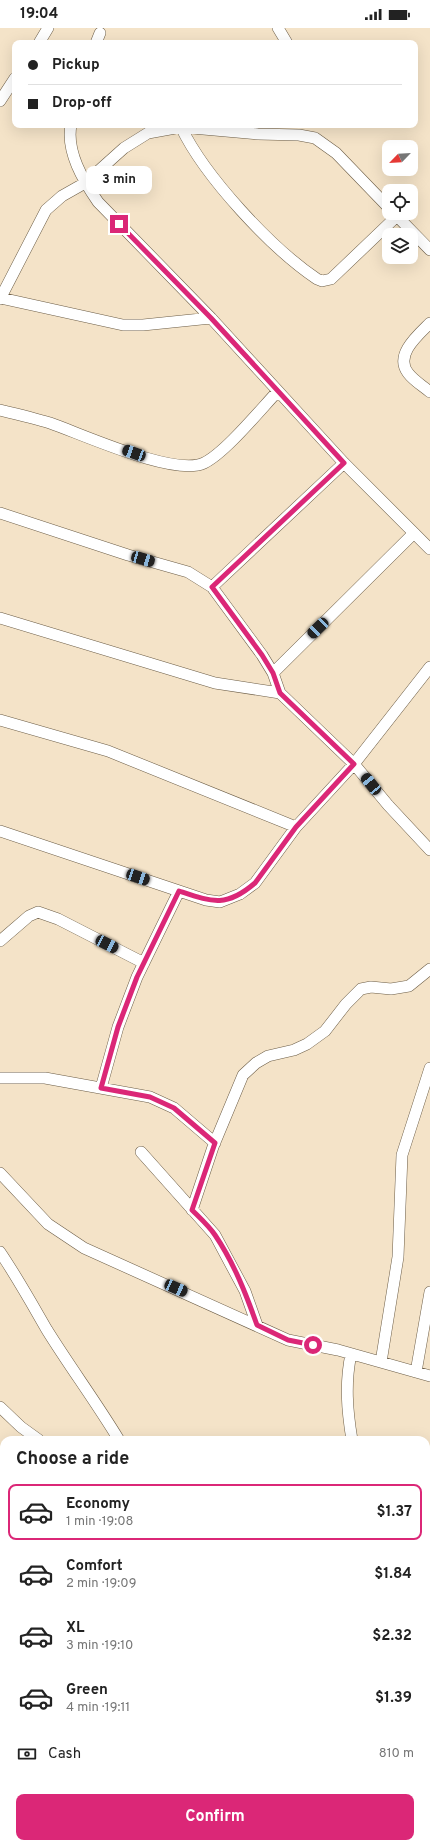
<!DOCTYPE html>
<meta charset="utf-8">
<style>
body{margin:0;font-family:Overpass,sans-serif;background:#f2f2f2;color:#222;height:100vh;display:flex;flex-direction:column;font-size:15px;white-space:nowrap}
*{box-sizing:border-box;margin:0}
p{font-size:13px;color:#767676}
.icon{flex:none;width:22px;height:22px;fill:none;stroke:currentColor;stroke-width:2;stroke-linecap:round;stroke-linejoin:round}
.map{position:relative;flex:1;overflow:hidden}
.side{position:absolute;left:0px;top:1408px;width:430px;height:412px;display:flex;flex-direction:column;background:#fff;border-radius:12px 12px 0 0;box-shadow:0 4px 16px #0002}
.side>*{flex:none}
.top-card{position:absolute;left:12px;top:12px;width:406px;height:88px;border-radius:8px;box-shadow:0 4px 16px #0002;display:grid;align-content:center;height:88px;padding:0 16px;background:#fff}
.needle{width:26px;rotate:245deg}
.tools{position:absolute;left:382px;top:112px;display:grid;gap:8px}
.tools a{display:grid;place-items:center;width:36px;height:36px;border-radius:8px;background:#fff;box-shadow:0 4px 16px #0002;font-size:20px}
.end{position:absolute;width:18px;height:18px;margin:-9px;border:5px solid #db2777;background:#fff;box-shadow:0 0 0 2px #fff}
.from{border-radius:50%}
.bubble{position:absolute;height:28px;border-radius:8px;background:#fff;box-shadow:0 4px 16px #0002;font-size:13px;font-weight:700;line-height:28px;text-align:center}
.car{position:absolute;width:12px;height:24px;margin:-12px -6px;border-radius:5px;box-shadow:0 0 3px 1px #0007;background:linear-gradient(#222 24%,#8ab4d8 0 40%,#222 0 76%,#8ab4d8 0 86%,#222 0)}
.top-card b{display:flex;align-items:center;gap:14px;height:38px;font-size:15px}
.top-card b+b{border-top:1px solid #e0e0e0}
.top-card i{width:10px;height:10px;background:#222}
ul{padding:0;list-style:none}
li{display:flex;align-items:center;gap:12px;height:56px;margin:0 8px 6px;padding:0 8px;border:2px solid transparent;border-radius:8px}
li div{flex:1}
li b{display:block;font-size:15px}
li em{font-style:normal;font-weight:700}
li.on{border-color:#db2777}
li>.icon{width:36px;height:36px;stroke-width:1.5}
h2{padding:0 16px;font-size:18px;line-height:48px}
.pay{display:flex;align-items:center;gap:10px;height:44px;padding:0 16px;font-size:15px}
.pay p{margin-inline-start:auto}
.button{display:flex;gap:8px;margin-top:auto;padding:8px 16px}
.button a{flex:1;height:46px;border-radius:8px;background:#db2777;color:#fff;font-size:16px;font-weight:700;line-height:46px;text-align:center}
.status{display:flex;justify-content:space-between;align-items:center;height:28px;padding:0 20px;background:#fff;direction:ltr}
.status svg{height:11px;fill:currentColor}
.map>svg:first-child{display:block}
.lines{fill:none;stroke-linecap:round;stroke-linejoin:round}
.minor-casing{stroke:#6c5d46;stroke-width:12}
.minor{stroke:#fff;stroke-width:11}
.route{stroke:#db2777;stroke-width:5}
</style>
<div class="status"><b>19:04</b><svg viewBox="0 0 49 12"><path d="M0 12V9h3v3zM5 12V6h3v6zM10 12V3h3v9zM15 12V0h3v12zM26 1h20v11H26zM47 4h2v5h-2z"/></svg></div>
<div class="map">
<svg width="430" height="1820" viewBox="0 0 430 1820">
<rect width="100%" height="100%" fill="#f4e3c8"/>
<g class="lines">
<defs>
<path id="minor" d="M 278,0 L 287,15
M 39,15 L 48,0
M 96,15 L 100,5
M 0,73 L 15,50
M 71,97 C 66,124 83,152 98,174 L 211,290 L 344,435 L 430,521
M 181,99 C 205,149 271,220 317,251 L 322,253 L 331,251 L 397,188
M 394,185 L 430,222
M 1,270 L 123,297 L 143,297 L 211,290
M 0,271 L 46,182 L 62,168 L 85,155 L 124,120 L 148,105 L 181,99 L 258,106 L 299,107 L 315,110 L 336,125 L 389,180
M 430,295 C 418,307 394,327 408,345 C 414,353 423,358 430,364
M 0,382 C 17,386 34,390 50,395 C 82,406 175,449 204,435 C 225,425 260,382 278,363
M 0,485 L 128,527 L 188,544 L 212,559 L 262,627 L 273,645 L 280,665 L 354,736 L 388,777 L 430,822
M 212,559 L 344,435
M 0,590 L 215,655 L 280,665
M 273,645 L 414,505
M 0,692 L 108,723 L 296,799
M 0,803 L 206,872 L 220,874 L 240,866 L 255,855 L 296,799 L 354,736 L 430,639
M 0,913 L 29,888 L 38,884 L 58,891 L 144,935
M 0,1050 L 45,1050 L 150,1069 L 174,1080 L 215,1115
M 101,1060 L 118,999 L 137,949 L 179,863
M 141,1124 L 215,1207 L 245,1263 L 257,1297
M 0,1145 L 48,1196 L 84,1220 L 288,1312 L 338,1322 L 430,1348
M 192,1182 L 213,1119 L 243,1047 L 256,1035 L 268,1028 L 294,1022 L 307,1016 L 325,1003 L 346,976 L 361,961 L 371,959 L 391,961 L 409,958 L 430,941
M 0,1224 C 17,1249 32,1276 47,1302 C 70,1339 96,1374 119,1412
M 351,1326 C 345,1355 347,1382 352,1412
M 381,1334 L 398,1229 L 402,1127 L 430,1040
M 416,1344 L 430,1264
M 0,1379 L 21,1399 L 39,1412
M 0,1618 L 4,1620
M 426,1648 L 430,1645
M 361,1816 L 363,1820
M 286,1820 L 287,1816"/>
</defs>
<use href="#minor" class="minor-casing"/>
<use href="#minor" class="minor"/>
</g>
<g class="lines">
<path class="route" d="M 119,196 L 211,290 L 344,435 L 212,559 L 262,627 L 273,645 L 280,665 L 354,736 L 296,799 L 255,855 C 226,880 212,874 179,863 L 137,949 L 118,999 L 101,1060 L 150,1069 L 174,1080 L 215,1115 L 192,1182 C 200,1190 209,1198 215,1207 C 234,1235 246,1266 257,1297 L 288,1312 L 313,1317"/>
</g>
</svg>
<div class="tools">
<a><svg class="needle" viewBox="-14 -14 28 28"><path d="M0-13l5 13h-10z" fill="#e53935"/><path d="M0 13l5-13h-10z" fill="#767676"/></svg></a>
<a><svg class="icon" aria-label="locate" viewBox="0 0 24 24"><circle cx="12" cy="12" r="6"/><path d="M12 2v4M12 18v4M2 12h4M18 12h4"/></svg></a>
<a><svg class="icon" aria-label="layers" viewBox="0 0 24 24"><path d="M12 4l9 5-9 5-9-5zM3 14l9 5 9-5"/></svg></a>
</div>
<i class="end from" style="left:313px;top:1317px"></i>
<i class="end" style="left:119px;top:196px"></i>
<div class="bubble" style="left:86px;top:138px;width:66px">3 min</div>
<i class="car" style="left:134px;top:425px;rotate:290deg"></i>
<i class="car" style="left:143px;top:531px;rotate:106deg"></i>
<i class="car" style="left:318px;top:600px;rotate:226deg"></i>
<i class="car" style="left:371px;top:756px;rotate:321deg"></i>
<i class="car" style="left:138px;top:849px;rotate:109deg"></i>
<i class="car" style="left:107px;top:916px;rotate:117deg"></i>
<i class="car" style="left:176px;top:1260px;rotate:114deg"></i>
<div class="top-card">
<b><i class="from"></i>Pickup</b>
<b><i></i>Drop-off</b>
</div>
<section class="side">
<h2>Choose a ride</h2>
<ul>
<li class="on"><svg class="icon" aria-label="car" viewBox="0 0 24 24"><path d="M5 17H2v-5l4-1 3-4h7l3 4 3 1v5h-3M9 17h6M6 11h13"/><circle cx="7" cy="17" r="2"/><circle cx="17" cy="17" r="2"/></svg><div><b>Economy</b><p>1 min · 19:08</p></div><em>$1.37</em></li>
<li><svg class="icon" aria-label="car" viewBox="0 0 24 24"><path d="M5 17H2v-5l4-1 3-4h7l3 4 3 1v5h-3M9 17h6M6 11h13"/><circle cx="7" cy="17" r="2"/><circle cx="17" cy="17" r="2"/></svg><div><b>Comfort</b><p>2 min · 19:09</p></div><em>$1.84</em></li>
<li><svg class="icon" aria-label="car" viewBox="0 0 24 24"><path d="M5 17H2v-5l4-1 3-4h7l3 4 3 1v5h-3M9 17h6M6 11h13"/><circle cx="7" cy="17" r="2"/><circle cx="17" cy="17" r="2"/></svg><div><b>XL</b><p>3 min · 19:10</p></div><em>$2.32</em></li>
<li><svg class="icon" aria-label="car" viewBox="0 0 24 24"><path d="M5 17H2v-5l4-1 3-4h7l3 4 3 1v5h-3M9 17h6M6 11h13"/><circle cx="7" cy="17" r="2"/><circle cx="17" cy="17" r="2"/></svg><div><b>Green</b><p>4 min · 19:11</p></div><em>$1.39</em></li>
</ul>
<div class="pay"><svg class="icon" aria-label="cash" viewBox="0 0 24 24"><path d="M3 7h18v10H3z"/><circle cx="12" cy="12" r="2"/></svg>Cash<p>810 m</p></div>
<div class="button"><a>Confirm</a></div>
</section>
</div>
